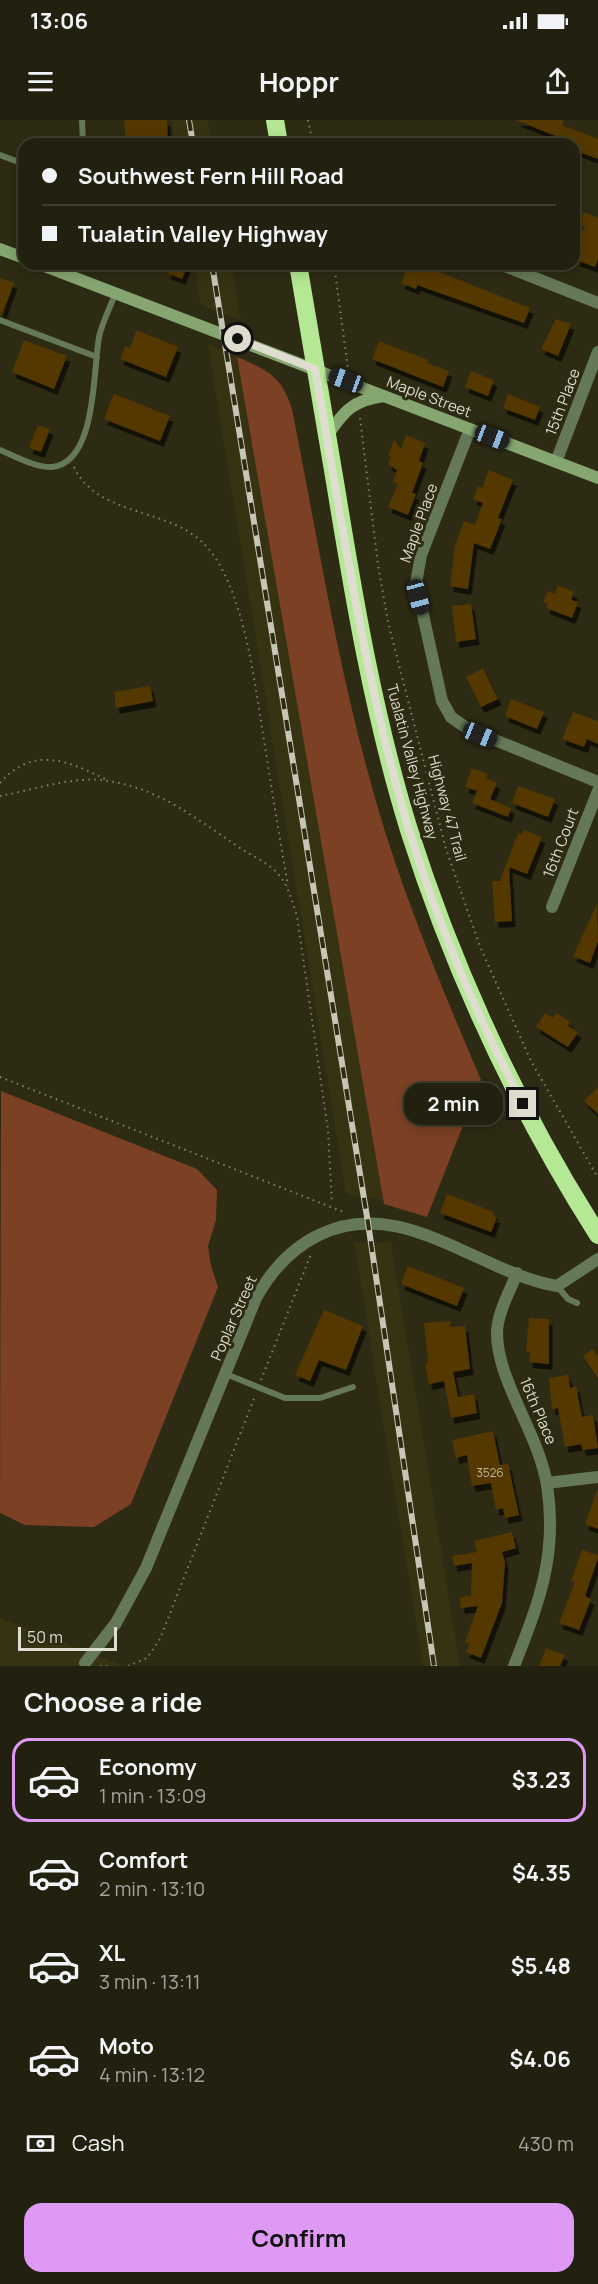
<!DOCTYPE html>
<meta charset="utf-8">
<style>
body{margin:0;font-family:Manrope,sans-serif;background:#2e2d1c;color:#f1f3f6;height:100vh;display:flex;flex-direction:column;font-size:22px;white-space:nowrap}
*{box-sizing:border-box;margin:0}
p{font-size:20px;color:#a2a39e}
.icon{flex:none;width:33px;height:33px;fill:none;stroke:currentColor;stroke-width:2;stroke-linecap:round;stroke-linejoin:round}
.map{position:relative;height:1546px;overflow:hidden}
.sheet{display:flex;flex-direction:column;background:#22200e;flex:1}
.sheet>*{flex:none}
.guide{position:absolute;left:18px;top:18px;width:562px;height:132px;border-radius:18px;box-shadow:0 3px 15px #0003,0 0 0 2px #3f3e2e;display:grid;align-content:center;height:132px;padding:0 24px;background:#22200e}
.scale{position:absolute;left:18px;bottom:15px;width:99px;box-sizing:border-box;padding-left:6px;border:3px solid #deddcf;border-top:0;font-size:16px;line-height:21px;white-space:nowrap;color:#deddcf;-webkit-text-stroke:4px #2d2b13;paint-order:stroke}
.end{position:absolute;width:27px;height:27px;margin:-14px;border:8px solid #deddcf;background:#111;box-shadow:0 0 0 3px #111}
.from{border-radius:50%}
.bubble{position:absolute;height:42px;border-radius:18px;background:#22200e;box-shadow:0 3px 15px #0003,0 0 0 2px #3f3e2e;font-size:20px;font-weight:700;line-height:42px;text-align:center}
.car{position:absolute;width:18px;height:36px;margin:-18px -9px;border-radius:8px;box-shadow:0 0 4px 2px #0007;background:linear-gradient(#222 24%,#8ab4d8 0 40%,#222 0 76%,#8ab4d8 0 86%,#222 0)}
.guide b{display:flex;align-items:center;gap:21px;height:57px;font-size:22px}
.guide b+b{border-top:2px solid #3f3e2e}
.guide i{width:15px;height:15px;background:#f1f3f6}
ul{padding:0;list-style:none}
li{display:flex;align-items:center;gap:18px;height:84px;margin:0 12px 9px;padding:0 12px;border:3px solid transparent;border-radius:18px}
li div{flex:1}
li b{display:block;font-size:22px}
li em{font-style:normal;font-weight:700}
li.on{border-color:#dd99f3}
li>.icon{width:54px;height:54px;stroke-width:1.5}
h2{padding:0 24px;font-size:27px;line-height:72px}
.pay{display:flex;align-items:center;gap:15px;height:66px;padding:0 24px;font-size:22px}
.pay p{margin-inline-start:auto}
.primary-button{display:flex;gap:12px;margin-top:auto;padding:12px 24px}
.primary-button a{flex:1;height:69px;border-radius:18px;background:#dd99f3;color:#111;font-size:24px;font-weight:700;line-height:69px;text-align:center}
.status{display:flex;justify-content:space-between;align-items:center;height:42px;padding:0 30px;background:#22200e;direction:ltr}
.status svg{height:16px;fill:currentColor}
header{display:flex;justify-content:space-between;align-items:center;height:78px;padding:0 24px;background:#22200e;font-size:27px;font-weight:700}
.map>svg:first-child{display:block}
.built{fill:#363313}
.green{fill:#7c4124}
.building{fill:#543705;filter:url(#shadow)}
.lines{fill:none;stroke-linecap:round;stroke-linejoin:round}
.path{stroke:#83816e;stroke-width:2;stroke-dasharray:1.5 4.5;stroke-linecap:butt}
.lane{stroke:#657958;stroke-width:6}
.street{stroke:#657958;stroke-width:12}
.secondary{stroke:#85a671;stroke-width:12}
.highway{stroke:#b5e894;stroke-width:18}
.rail-casing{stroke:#c7c6b6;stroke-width:6}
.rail{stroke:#2d2b13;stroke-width:4;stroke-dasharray:11;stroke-linecap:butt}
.route{stroke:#deddcf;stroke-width:8}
.labels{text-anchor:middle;stroke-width:6;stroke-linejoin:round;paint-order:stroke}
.number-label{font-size:12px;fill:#bcb49c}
.street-label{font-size:15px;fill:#deddcf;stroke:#2d2b13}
</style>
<div class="status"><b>13:06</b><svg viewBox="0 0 49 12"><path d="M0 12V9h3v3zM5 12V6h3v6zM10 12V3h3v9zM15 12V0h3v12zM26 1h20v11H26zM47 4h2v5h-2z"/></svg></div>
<header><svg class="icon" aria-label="menu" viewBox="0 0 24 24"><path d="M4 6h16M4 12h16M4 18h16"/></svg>Hoppr<svg class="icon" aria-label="share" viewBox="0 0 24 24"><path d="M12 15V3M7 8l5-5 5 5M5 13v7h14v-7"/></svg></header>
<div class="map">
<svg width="598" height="1546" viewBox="0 0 598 1546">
<defs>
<filter id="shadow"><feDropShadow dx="3.5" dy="6" stdDeviation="0" flood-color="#0009"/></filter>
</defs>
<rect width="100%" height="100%" fill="#2d2b13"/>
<path class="built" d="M 171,0 L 208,0 L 212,24 L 175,24 Z
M 195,144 L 231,144 L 241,200 L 201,185 Z
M 208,224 L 247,240 L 383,1080 L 346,1074 Z
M 354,1122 L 391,1122 L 460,1546 L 423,1546 Z
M 0,1498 L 124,1546 L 0,1546 Z"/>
<path class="green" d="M 237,237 C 267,250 282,256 292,289 C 316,409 335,531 367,649 C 395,756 438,859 481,960 L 427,1097 L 384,1084 Z
M 1,971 L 197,1049 L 217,1070 L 216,1100 L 208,1126 L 211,1146 L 218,1167 L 131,1384 L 94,1407 L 25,1405 L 0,1393 Z"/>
<path class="building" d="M 124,0 L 167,0 L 168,24 L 126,24 Z
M 516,0 L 564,0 L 562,5 L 598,19 L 598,39 L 574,30 L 574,24 L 567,24 L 568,21 Z
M 584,92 L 598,98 L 598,139 L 595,147 L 576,140 L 580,130 L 576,128 L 584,107 L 579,105 Z
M 171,144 L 188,144 L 182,159 L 167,153 Z
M 409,144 L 419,144 L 530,188 L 524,203 L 417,165 L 416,169 L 401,163 Z
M 0,158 L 14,163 L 2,195 L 0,195 Z
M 556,199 L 571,204 L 558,236 L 541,229 Z
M 137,210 L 178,227 L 166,257 L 120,239 L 125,226 L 130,228 Z
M 24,220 L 67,236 L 54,269 L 12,252 Z
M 379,221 L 428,240 L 427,243 L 449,251 L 443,267 L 372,239 Z
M 471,251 L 494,260 L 488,276 L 465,267 Z
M 114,274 L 170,296 L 160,321 L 104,299 Z
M 508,274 L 540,287 L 535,300 L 503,288 Z
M 38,305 L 50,309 L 41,332 L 29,328 Z
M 406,315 L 425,323 L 419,341 L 423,343 L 412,373 L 416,374 L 408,395 L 388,387 L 398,364 L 393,362 L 397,350 L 388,344 L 391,336 L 388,335 L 394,320 L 401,329 Z
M 489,350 L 513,360 L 498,398 L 502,399 L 490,429 L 474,423 L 468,469 L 450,466 L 455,425 L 464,401 L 475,405 L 483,383 L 473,379 L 478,366 L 482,368 Z
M 558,465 L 574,472 L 571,480 L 578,482 L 572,498 L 546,488 L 548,483 L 543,482 L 548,471 L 555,474 Z
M 471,484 L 476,519 L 456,522 L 452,486 Z
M 483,548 L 498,579 L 481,587 L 466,557 Z
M 150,566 L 153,581 L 116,588 L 114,572 Z
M 511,579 L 544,592 L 537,609 L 505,596 Z
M 573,592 L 598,601 L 598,624 L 587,619 L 584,627 L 562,619 Z
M 472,648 L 488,654 L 486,658 L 497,663 L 490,679 L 511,688 L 508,697 L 472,683 L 477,671 L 465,667 Z
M 518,666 L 555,679 L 548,697 L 512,683 Z
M 524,710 L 542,717 L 527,754 L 509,747 L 512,801 L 495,802 L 492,761 L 500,761 L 518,713 L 522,714 Z
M 597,784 L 598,821 L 590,843 L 573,836 Z
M 545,893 L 553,898 L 556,893 L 570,902 L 568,906 L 578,912 L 568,927 L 536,907 Z
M 598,967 L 598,994 L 584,981 Z
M 447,1074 L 494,1092 L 493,1096 L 497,1097 L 491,1112 L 440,1093 Z
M 408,1146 L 464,1168 L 457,1186 L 401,1164 Z
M 324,1190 L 363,1206 L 346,1250 L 319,1240 L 310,1261 L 295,1255 Z
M 529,1198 L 549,1199 L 549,1244 L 529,1242 L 530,1232 L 526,1231 Z
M 451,1201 L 449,1207 L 465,1206 L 470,1249 L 453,1252 L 458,1277 L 474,1274 L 477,1293 L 451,1298 L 444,1261 L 429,1264 L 425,1244 L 428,1243 L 424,1203 Z
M 593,1229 L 598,1237 L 598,1259 L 583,1236 Z
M 568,1255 L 570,1268 L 576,1266 L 582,1297 L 593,1295 L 598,1328 L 583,1330 L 581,1324 L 565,1327 L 558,1288 L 552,1289 L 549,1258 Z
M 493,1311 L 500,1345 L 508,1344 L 519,1395 L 505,1398 L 503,1388 L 496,1390 L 491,1363 L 472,1366 L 467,1335 L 456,1338 L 452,1320 Z
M 597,1371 L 598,1371 L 598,1409 L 585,1404 Z
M 512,1412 L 516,1428 L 502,1432 L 505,1442 L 502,1483 L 481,1538 L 466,1532 L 470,1524 L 465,1522 L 478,1486 L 461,1488 L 460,1477 L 471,1476 L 472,1443 L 454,1446 L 452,1436 L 477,1432 L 474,1421 Z
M 582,1430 L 598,1435 L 598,1438 L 585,1476 L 591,1479 L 579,1510 L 559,1503 L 575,1462 L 571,1461 Z
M 546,1528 L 565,1535 L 560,1546 L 539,1546 Z"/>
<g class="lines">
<path class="path" d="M 308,0 L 313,24
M 334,144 L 348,249
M 360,298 L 378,445 L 388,502 L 446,729 L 481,829 L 531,941 L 598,1058
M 74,347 C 96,395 165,388 201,421 C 245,461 255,569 265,626 C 272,673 280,719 288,766
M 0,663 C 32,626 67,640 105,659
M 0,676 C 34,670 74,655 108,661 C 158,668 197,699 237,726 C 251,736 268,742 279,755 C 289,767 292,781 297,796 L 328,1010 L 332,1083
M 0,957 L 346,1093
M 261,1260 L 311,1134
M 100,1546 L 111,1546
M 128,1546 L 147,1538 L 160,1519 L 255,1276"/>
<path class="lane" d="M 82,0 L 83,24
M 0,35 L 24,44
M 0,200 L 97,237
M 0,330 C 15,336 36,348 52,347 C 97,343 93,249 99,217 C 102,203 110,188 115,174
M 557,1166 L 568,1179 L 577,1183
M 226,1254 L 285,1278 L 320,1278 L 353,1267"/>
<path class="street" d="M 500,144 L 598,183
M 470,309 L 421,435 L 416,463 L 442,581 L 451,597 L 468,609 L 598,662
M 556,342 L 598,232
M 552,787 L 598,671
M 547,1363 L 598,1357
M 85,1543 L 116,1503 L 146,1448 L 256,1178 C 271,1151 290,1129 319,1115 C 401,1074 479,1153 557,1166 L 598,1139
M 514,1546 C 539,1483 558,1434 547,1365 C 539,1314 497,1261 497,1213 C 497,1194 510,1171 517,1153"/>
<path class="secondary" d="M 0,129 L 24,138
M 39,144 L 598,358
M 327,316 C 344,291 353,280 384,276"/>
<path class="highway" d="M 275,0 L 279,24
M 298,144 C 310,217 323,289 335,362 C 354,479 374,597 409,710 C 454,851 518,989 598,1115"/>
<defs>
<path id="rail" d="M 189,0 L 193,24
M 212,144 L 368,1103 L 434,1546"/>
</defs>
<use href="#rail" class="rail-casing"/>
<use href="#rail" class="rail"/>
</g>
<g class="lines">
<path class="route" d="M 238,219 L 315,249 C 342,402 364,557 408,707 C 437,802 477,897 523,984"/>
</g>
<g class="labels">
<g class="number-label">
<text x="490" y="1357">3526</text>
</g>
<g class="street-label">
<text transform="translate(429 277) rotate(21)" y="5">Maple Street</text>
<text transform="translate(563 282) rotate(-69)" y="5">15th Place</text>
<text transform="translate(419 403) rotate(-70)" y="5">Maple Place</text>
<text transform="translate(412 642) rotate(75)" y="5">Tualatin Valley Highway</text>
<text transform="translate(447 688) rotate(75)" y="5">Highway 47 Trail</text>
<text transform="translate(561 723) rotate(-69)" y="5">16th Court</text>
<text transform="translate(234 1198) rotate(-66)" y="5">Poplar Street</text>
<text transform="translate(538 1291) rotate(67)" y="5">16th Place</text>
</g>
</g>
</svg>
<div class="scale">50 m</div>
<i class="end from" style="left:238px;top:219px"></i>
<i class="end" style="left:523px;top:984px"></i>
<div class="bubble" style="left:404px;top:963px;width:99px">2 min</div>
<i class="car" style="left:346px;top:260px;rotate:290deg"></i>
<i class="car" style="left:492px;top:317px;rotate:111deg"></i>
<i class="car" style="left:418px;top:477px;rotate:165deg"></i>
<i class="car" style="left:480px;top:615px;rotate:112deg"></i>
<div class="guide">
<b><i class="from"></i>Southwest Fern Hill Road</b>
<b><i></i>Tualatin Valley Highway</b>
</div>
</div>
<section class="sheet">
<h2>Choose a ride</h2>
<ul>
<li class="on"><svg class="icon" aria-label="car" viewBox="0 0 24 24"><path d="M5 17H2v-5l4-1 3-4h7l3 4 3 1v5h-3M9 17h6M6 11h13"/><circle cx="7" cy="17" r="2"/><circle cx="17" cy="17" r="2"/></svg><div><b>Economy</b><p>1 min · 13:09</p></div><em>$3.23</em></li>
<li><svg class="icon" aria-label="car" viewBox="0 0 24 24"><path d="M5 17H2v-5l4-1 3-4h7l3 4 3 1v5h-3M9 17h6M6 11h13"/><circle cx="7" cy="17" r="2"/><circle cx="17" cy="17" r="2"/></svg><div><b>Comfort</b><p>2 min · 13:10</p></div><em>$4.35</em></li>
<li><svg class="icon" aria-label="car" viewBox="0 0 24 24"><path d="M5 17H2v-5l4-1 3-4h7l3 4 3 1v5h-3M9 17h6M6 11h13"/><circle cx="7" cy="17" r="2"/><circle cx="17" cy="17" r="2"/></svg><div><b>XL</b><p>3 min · 13:11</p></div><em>$5.48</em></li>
<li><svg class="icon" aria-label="car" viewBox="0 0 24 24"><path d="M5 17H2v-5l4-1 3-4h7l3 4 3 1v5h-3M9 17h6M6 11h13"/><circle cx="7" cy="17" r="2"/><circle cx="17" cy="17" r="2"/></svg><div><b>Moto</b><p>4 min · 13:12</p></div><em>$4.06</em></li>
</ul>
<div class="pay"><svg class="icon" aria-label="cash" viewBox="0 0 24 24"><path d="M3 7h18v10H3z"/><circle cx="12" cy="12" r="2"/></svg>Cash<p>430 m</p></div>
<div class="primary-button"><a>Confirm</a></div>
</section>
